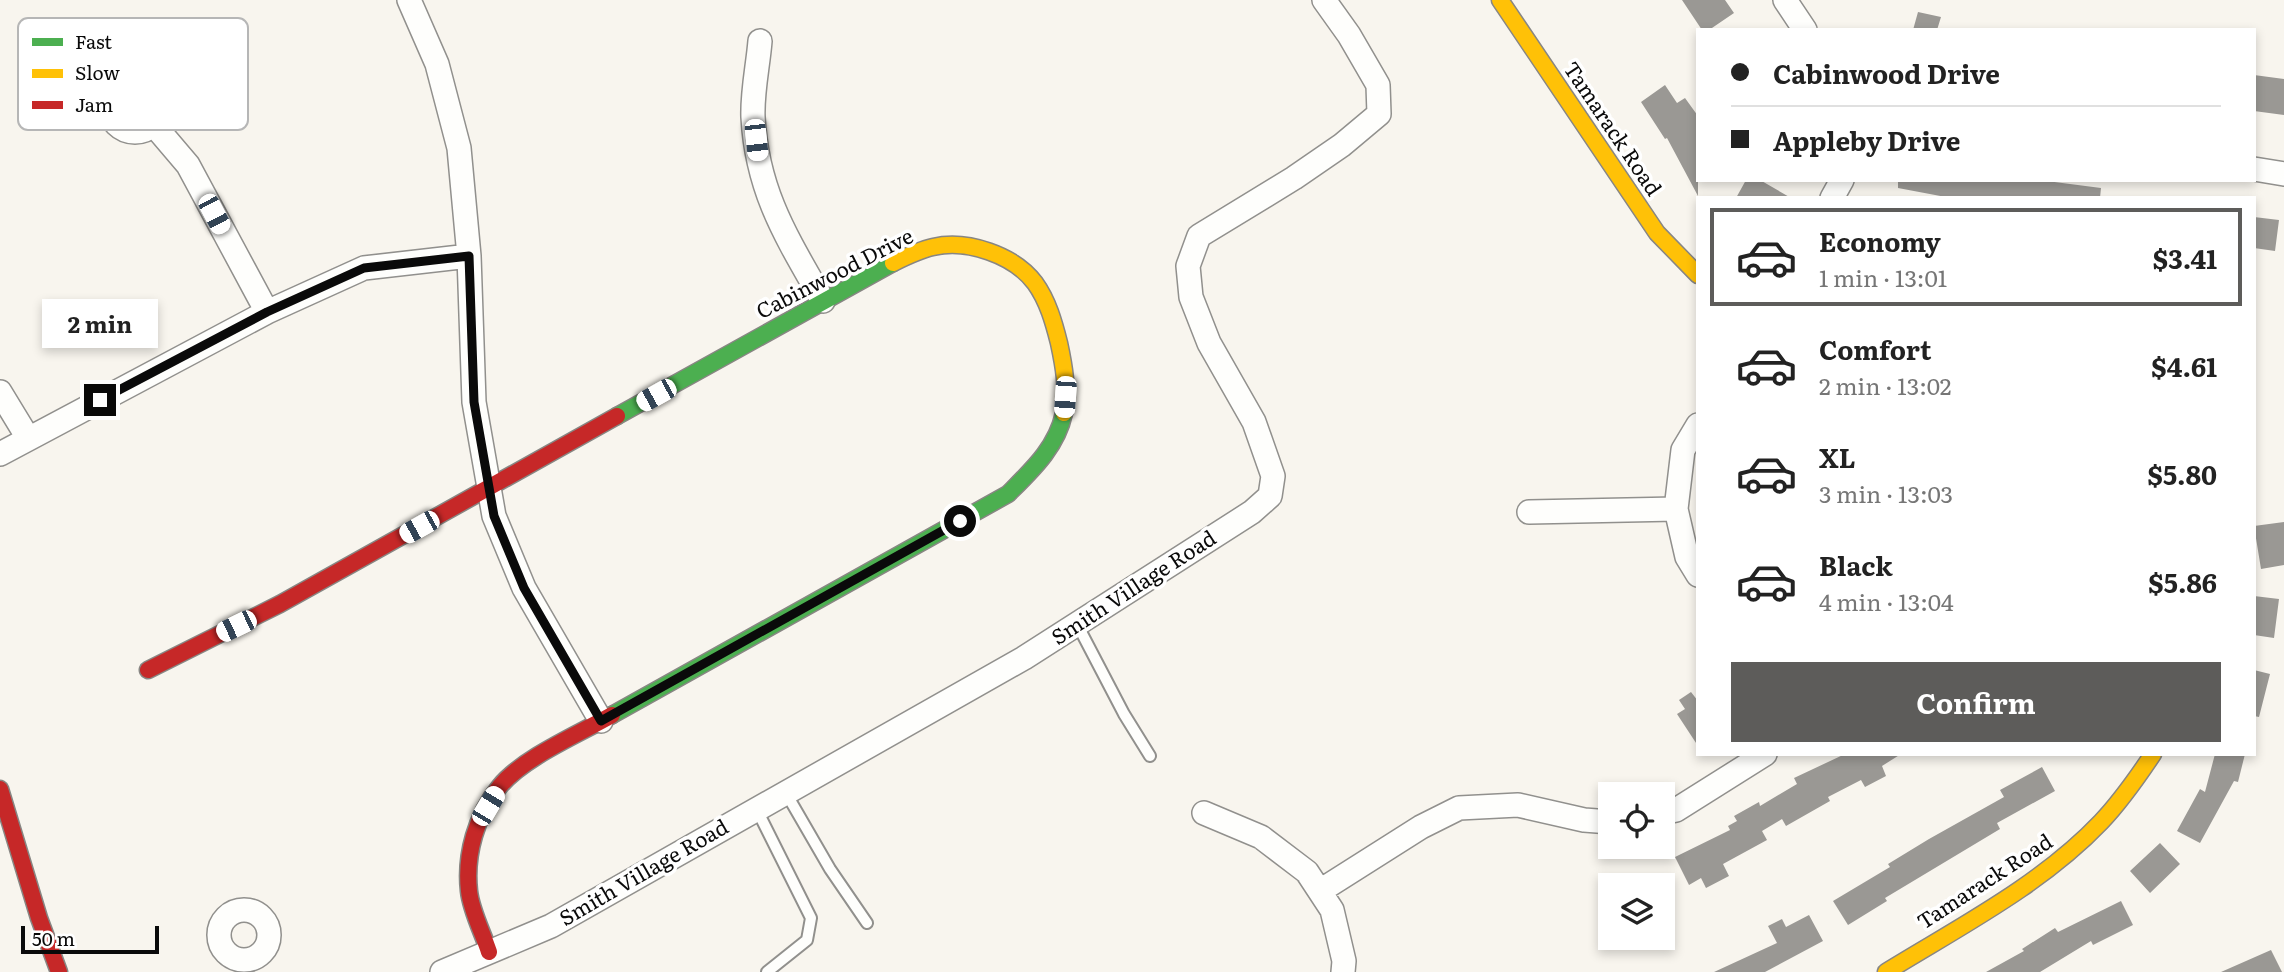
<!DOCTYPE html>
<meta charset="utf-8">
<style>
body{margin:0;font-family:Literata,serif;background:#f2f2f2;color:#222;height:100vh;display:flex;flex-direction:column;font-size:26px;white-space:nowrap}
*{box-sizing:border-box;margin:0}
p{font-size:23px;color:#767676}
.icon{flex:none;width:38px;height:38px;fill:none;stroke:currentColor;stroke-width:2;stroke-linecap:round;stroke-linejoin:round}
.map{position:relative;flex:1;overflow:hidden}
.side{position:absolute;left:1696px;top:196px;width:560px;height:560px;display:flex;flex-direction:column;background:#fff;border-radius:0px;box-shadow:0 4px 10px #0003}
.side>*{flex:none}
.guide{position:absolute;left:1696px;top:28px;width:560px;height:154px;border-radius:0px;box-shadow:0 4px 10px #0003;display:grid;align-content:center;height:154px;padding:0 35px;background:#fff}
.fabs{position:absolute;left:1598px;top:782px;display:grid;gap:14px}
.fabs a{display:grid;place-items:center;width:77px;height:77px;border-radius:0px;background:#fff;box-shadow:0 4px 10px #0003;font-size:35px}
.scale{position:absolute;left:21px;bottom:18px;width:138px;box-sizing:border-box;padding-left:7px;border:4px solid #0a0a0a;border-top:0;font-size:19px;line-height:24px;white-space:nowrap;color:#0a0a0a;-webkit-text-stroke:5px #fff;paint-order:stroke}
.end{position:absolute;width:32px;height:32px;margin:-16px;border:9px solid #0a0a0a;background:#fff;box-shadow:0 0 0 4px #fff}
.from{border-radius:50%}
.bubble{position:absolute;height:49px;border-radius:0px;background:#fff;box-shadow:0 4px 10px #0003;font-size:23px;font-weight:700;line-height:49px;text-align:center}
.car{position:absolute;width:21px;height:42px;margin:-21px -10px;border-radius:9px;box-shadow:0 0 5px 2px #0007;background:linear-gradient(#fff 24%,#345 0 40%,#fff 0 76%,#345 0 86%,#fff 0)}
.guide b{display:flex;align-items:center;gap:24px;height:66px;font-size:26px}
.guide b+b{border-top:2px solid #e0e0e0}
.guide i{width:18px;height:18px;background:#222}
ul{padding:12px 0 0;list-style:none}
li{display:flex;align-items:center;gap:21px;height:98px;margin:0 14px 10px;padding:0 21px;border:4px solid transparent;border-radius:0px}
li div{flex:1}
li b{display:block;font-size:26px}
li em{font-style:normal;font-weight:700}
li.on{border-color:#5d5c5a}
li>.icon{width:63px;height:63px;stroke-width:1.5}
.cta{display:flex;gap:14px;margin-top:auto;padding:14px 35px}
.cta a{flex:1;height:80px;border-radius:0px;background:#5d5c5a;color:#fff;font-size:28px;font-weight:700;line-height:80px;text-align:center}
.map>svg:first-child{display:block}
.building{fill:#9a9894}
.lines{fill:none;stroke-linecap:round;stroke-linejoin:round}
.lane-casing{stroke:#91908d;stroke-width:14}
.street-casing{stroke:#91908d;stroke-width:26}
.fast-casing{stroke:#888683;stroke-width:19}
.slow-casing{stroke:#888683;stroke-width:19}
.jam-casing{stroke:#888683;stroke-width:19}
.lane{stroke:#fefefc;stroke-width:10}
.street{stroke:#fefefc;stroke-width:23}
.fast{stroke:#4caf50;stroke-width:16}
.slow{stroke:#ffc107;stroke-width:16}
.jam{stroke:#c62828;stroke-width:16}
.route{stroke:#0a0a0a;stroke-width:9}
.labels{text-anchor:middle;stroke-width:7;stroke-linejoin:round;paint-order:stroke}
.street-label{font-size:21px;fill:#0a0a0a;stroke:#fff}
.key{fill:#fff;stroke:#b6b6b6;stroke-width:2}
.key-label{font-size:19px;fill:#0a0a0a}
</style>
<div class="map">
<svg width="2284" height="972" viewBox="0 0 2284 972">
<rect width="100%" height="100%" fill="#f8f5ee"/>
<path class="building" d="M 1682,0 L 1725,0 L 1734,13 L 1709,30 L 1702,30 Z
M 1918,12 L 1941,17 L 1937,30 L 1913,30 Z
M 2254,75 L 2284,79 L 2284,115 L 2254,111 Z
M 1665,85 L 1677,103 L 1685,98 L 1698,116 L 1698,196 L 1667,138 L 1665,139 L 1641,102 Z
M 1746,180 L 1760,180 L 1791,198 L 1736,198 Z
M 1898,180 L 2039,180 L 2101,188 L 2100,198 L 1951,198 L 1898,188 Z
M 2254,217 L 2279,220 L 2275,251 L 2254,248 Z
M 2284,522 L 2284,565 L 2261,569 L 2254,526 Z
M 2254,596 L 2279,599 L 2274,638 L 2254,635 Z
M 2254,670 L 2270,674 L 2259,717 L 2254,716 Z
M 1691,692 L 1698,701 L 1698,746 L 1677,714 L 1685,709 L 1679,700 Z
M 1845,754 L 1901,754 L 1882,766 L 1886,776 L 1865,787 L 1861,780 L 1828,797 L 1830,801 L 1786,826 L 1782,819 L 1762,831 L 1767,840 L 1723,864 L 1729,876 L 1706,888 L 1701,878 L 1689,885 L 1675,857 L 1730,830 L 1728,826 L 1737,821 L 1734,816 L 1759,802 L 1760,806 L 1797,784 L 1794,778 Z
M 2215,754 L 2245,754 L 2238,782 L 2234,781 L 2200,843 L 2177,831 L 2200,789 L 2205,792 Z
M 2042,767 L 2055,791 L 1997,823 L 2000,829 L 1885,898 L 1887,901 L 1848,925 L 1833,901 L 1890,867 L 1888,864 L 1929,839 L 2004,797 L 2000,790 Z
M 2160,843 L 2180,864 L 2150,893 L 2130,871 Z
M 2121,901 L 2133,925 L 2093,945 L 2091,941 L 2040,972 L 1986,972 L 2024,951 L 2022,949 L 2055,928 L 2058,932 Z
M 1809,915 L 1823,941 L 1765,972 L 1714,972 L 1777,943 L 1768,926 L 1782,919 L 1786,927 Z
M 2271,950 L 2282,972 L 2221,972 Z"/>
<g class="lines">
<defs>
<path id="lane" d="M 1077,624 L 1124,714 L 1150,756
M 786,793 L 830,869 L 867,923
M 757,810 L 811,918 L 807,940 L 767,972"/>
<path id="street" d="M 409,0 L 437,64 L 459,148 L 469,256 L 474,402 L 494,516 L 524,588 L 601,721
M 1785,0 L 1805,30
M 760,41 C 758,66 752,92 753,117 C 757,192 787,238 823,301
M109 106a26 26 0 1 1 52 0a26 26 0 1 1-52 0Z
M 154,125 L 188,165 L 267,312
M 2254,169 L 2284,174
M 1832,198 L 1842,180
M 0,392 L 28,438
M 1698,425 L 1683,450 L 1676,509 L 1687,557 L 1698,575
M 0,454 L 267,312 L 364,268 L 469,256
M 1529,512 L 1676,509
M 1204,813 L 1261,837 L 1307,872 L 1332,910 L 1344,961 L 1343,972
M 1662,813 L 1676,810 L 1765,754
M 1320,891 L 1421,827 L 1459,808 L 1518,805 L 1584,820 L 1610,822
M219 935a25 25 0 1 1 50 0a25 25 0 1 1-50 0Z
M 442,972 L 551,926 L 1024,658 L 1252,512 L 1270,496 L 1273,476 L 1254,422 L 1209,343 L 1191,297 L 1188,266 L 1199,236 L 1294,178 L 1342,145 L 1379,114 L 1378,85 L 1349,35 L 1324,0"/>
<path id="fast" d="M 617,416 L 893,263
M 612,715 L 1008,494 C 1032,470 1057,447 1064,413"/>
<path id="slow" d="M 1500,0 L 1657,233 L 1698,275
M 893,263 C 905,257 919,250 933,247 C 967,239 1014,255 1035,283 C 1048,301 1054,323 1059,343 C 1064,366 1068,389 1064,413
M 1886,972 C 1959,927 2041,885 2101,822 C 2121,801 2137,778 2153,754"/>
<path id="jam" d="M 148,670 L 280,604 L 617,416
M 0,789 L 39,918 L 59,972
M 489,952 C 483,933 471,911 469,891 C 465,855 476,815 500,786 C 524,757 579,734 612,715"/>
</defs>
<use href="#lane" class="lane-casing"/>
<use href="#street" class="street-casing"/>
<use href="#fast" class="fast-casing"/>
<use href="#slow" class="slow-casing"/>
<use href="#jam" class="jam-casing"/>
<use href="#lane" class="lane"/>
<use href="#street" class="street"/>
<use href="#fast" class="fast"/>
<use href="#slow" class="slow"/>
<use href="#jam" class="jam"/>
</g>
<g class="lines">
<path class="route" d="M 100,400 L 267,312 L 364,268 L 469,256 L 474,402 L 494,516 L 524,588 L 601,721 L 960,521"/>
</g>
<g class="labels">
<g class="street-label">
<text transform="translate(1612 129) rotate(56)" y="7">Tamarack Road</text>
<text transform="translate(835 274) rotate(-27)" y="7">Cabinwood Drive</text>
<text transform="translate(1134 588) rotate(-33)" y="7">Smith Village Road</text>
<text transform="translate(644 873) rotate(-30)" y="7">Smith Village Road</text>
<text transform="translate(1985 882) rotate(-33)" y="7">Tamarack Road</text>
</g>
</g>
<rect x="18" y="18" width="230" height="112" rx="10" class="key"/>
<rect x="32" y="38" width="31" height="8" fill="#4caf50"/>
<rect x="32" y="69" width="31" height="9" fill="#ffc107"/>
<rect x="32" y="101" width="31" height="8" fill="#c62828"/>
<g class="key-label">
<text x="75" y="49">Fast</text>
<text x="75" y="80">Slow</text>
<text x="75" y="112">Jam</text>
</g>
</svg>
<div class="fabs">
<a><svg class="icon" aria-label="locate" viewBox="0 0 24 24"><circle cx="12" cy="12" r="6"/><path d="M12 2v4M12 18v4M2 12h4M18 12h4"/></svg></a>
<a><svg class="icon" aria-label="layers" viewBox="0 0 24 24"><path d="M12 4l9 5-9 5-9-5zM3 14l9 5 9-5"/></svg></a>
</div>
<div class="scale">50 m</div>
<i class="end from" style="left:960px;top:521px"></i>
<i class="end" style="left:100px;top:400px"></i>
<div class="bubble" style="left:42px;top:299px;width:116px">2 min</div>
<i class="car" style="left:756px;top:140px;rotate:174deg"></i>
<i class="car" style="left:214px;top:214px;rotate:152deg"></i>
<i class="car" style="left:656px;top:395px;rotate:241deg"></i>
<i class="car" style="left:1065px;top:397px;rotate:184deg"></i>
<i class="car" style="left:419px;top:527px;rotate:241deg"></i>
<i class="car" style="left:236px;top:626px;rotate:244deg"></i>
<i class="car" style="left:488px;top:806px;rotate:31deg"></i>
<div class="guide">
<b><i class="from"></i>Cabinwood Drive</b>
<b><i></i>Appleby Drive</b>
</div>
<section class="side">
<ul>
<li class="on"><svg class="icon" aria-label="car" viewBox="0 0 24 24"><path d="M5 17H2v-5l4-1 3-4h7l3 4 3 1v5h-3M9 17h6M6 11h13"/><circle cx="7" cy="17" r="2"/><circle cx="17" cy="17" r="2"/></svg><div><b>Economy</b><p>1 min · 13:01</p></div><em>$3.41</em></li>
<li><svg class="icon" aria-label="car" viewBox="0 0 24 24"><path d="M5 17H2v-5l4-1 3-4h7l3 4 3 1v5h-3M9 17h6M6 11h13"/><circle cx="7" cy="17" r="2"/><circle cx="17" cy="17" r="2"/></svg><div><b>Comfort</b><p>2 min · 13:02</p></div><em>$4.61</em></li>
<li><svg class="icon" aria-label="car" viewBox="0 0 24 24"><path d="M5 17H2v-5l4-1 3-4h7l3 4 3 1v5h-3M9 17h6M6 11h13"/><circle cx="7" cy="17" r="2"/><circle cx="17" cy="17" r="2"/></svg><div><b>XL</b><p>3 min · 13:03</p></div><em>$5.80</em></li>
<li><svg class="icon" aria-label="car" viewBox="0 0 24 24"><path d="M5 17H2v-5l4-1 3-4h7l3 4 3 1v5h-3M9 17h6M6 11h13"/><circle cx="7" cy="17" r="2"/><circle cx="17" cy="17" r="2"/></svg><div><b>Black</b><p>4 min · 13:04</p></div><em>$5.86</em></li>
</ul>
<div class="cta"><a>Confirm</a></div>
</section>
</div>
